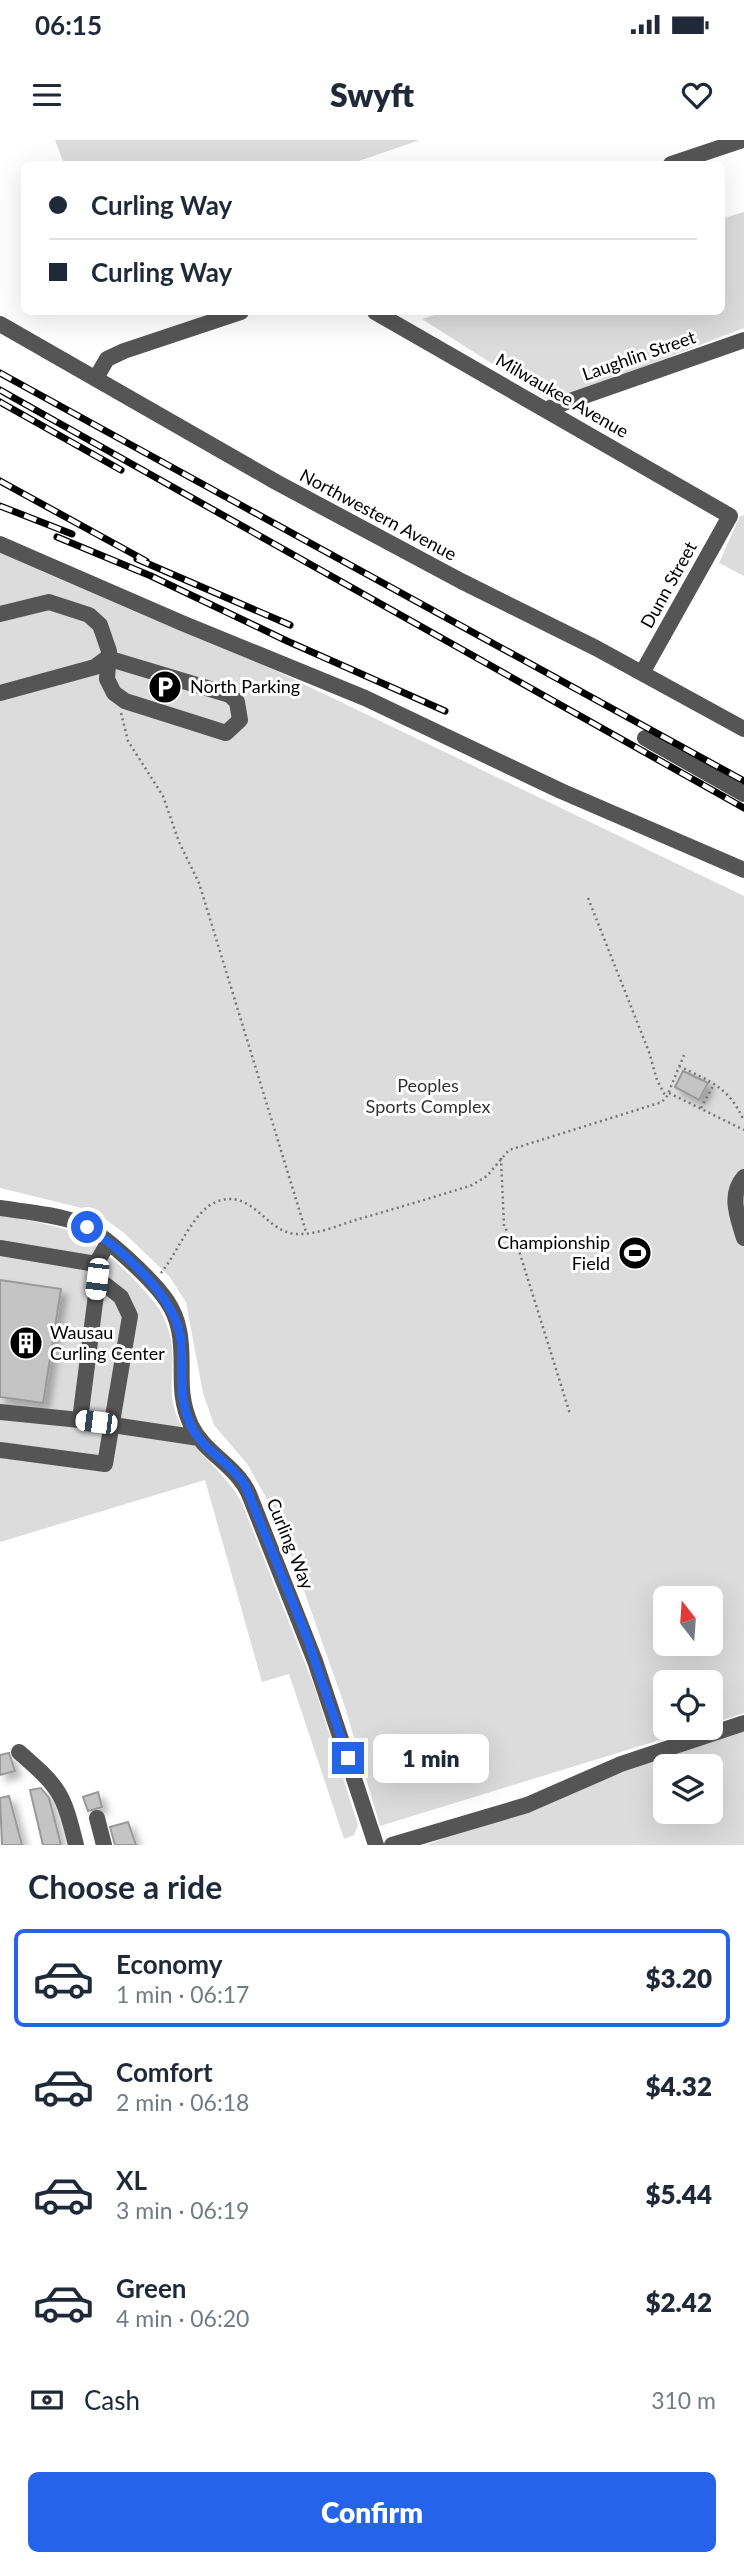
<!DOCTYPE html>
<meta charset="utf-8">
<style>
body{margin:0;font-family:Lato,sans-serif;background:#f6f6f7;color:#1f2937;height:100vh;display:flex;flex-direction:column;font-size:26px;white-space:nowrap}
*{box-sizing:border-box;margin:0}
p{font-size:23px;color:#747a83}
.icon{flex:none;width:38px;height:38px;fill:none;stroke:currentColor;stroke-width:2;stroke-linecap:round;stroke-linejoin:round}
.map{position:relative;height:1705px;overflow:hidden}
.sheet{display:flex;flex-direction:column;background:#fff;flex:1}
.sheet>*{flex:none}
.guide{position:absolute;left:21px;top:21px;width:704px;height:154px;border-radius:10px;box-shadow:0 7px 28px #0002;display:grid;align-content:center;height:154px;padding:0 28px;background:#fff}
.needle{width:46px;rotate:343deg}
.tools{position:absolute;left:653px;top:1446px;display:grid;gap:14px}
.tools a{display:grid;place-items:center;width:70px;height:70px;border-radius:10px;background:#fff;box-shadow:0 7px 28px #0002;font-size:35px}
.end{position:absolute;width:32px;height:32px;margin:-16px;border:9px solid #2563eb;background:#fff;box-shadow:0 0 0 4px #fff}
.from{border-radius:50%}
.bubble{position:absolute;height:49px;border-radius:10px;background:#fff;box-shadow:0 7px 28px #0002;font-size:23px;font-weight:800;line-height:49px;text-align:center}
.car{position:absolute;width:21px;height:42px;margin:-21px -10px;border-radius:9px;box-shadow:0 0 5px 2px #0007;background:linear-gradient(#fff 24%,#345 0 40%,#fff 0 76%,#345 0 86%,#fff 0)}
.guide b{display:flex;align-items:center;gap:24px;height:66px;font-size:26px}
.guide b+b{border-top:2px solid #e0e1e3}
.guide i{width:18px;height:18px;background:#1f2937}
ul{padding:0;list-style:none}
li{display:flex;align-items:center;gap:21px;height:98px;margin:0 14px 10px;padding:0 14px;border:4px solid transparent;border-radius:10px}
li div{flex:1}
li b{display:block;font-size:26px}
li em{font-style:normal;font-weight:800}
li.current{border-color:#2563eb}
li>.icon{width:63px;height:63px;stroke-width:1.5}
h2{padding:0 28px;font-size:32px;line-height:84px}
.pay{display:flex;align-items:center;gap:18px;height:77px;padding:0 28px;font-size:26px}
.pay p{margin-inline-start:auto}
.button{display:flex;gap:14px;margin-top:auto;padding:14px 28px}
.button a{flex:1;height:80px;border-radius:10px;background:#2563eb;color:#fff;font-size:28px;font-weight:800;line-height:80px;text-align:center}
.status{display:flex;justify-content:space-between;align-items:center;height:49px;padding:0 35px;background:#fff;direction:ltr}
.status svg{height:19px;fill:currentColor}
header{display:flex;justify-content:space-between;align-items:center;height:91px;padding:0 28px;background:#fff;font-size:32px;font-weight:800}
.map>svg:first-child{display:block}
.green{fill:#dcdcdc;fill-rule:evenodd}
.building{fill:#c4c4c4;stroke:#999;stroke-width:2;filter:url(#shadow)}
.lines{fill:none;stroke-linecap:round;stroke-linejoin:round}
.path{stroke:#777;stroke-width:2.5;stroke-dasharray:2 3.5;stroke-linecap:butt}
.minor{stroke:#555;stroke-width:16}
.rail-casing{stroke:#000;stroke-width:7}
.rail{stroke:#fff;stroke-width:4.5;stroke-dasharray:13;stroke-linecap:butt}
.route{stroke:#2563eb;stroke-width:9}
.labels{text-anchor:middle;stroke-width:6;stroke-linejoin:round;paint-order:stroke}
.street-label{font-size:18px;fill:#000;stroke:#fff}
.poi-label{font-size:18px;fill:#000;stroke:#fff;text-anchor:start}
.park-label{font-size:18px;fill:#333;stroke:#fff}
</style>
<div class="status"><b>06:15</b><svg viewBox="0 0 49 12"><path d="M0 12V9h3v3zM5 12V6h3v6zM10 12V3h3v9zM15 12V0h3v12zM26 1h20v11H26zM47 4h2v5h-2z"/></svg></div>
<header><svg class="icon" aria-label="menu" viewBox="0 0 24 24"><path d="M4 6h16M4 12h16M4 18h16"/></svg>Swyft<svg class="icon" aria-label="heart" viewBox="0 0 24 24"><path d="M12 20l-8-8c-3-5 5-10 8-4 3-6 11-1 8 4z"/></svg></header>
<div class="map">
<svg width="744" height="1705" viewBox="0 0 744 1705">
<defs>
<filter id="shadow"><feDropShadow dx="6" dy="6" stdDeviation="3.5" flood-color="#0004"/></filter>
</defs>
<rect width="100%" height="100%" fill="#fff"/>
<path class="green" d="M 55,0 L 420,0 L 350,24 L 64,24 Z
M 744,72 L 744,188 L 552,262 L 422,179 L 444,172 L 721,172 L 721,79 Z
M 744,375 L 744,436 L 719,423 L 740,376 Z
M 0,398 L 744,756 L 744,1573 L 711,1584 L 710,1542 L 665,1542 L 665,1587 L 702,1587 L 380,1686 L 344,1564 L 280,1383 L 248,1325 L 214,1285 L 203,1253 L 186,1162 L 169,1136 L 124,1093 L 94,1071 L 0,1048 ZM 665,1458 L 710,1458 L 710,1503 L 665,1503 Z
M 0,1075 C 27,1080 53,1084 78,1094 C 101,1104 146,1149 160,1170 C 165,1179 169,1190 171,1200 C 176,1227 166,1253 178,1279 C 193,1313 225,1331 242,1363 L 314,1546 L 358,1685 L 354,1695 L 344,1699 L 289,1534 L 262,1542 L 205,1340 L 0,1402 Z
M 744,1587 L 744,1705 L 426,1705 ZM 665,1626 L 710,1626 L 710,1671 L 665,1671 Z"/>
<path class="building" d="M 683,931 L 708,943 L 699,960 L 675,947 Z
M 0,1140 L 61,1149 L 43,1263 L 0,1257 Z
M 9,1613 L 15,1631 L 0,1635 L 0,1615 Z
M 41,1648 L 49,1658 L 61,1705 L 43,1705 L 30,1650 Z
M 98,1652 L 102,1667 L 88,1671 L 83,1657 Z
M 9,1656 L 22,1705 L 2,1705 L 0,1658 Z
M 128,1682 L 136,1705 L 115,1705 L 110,1687 Z"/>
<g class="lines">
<path class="path" d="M 121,573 L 128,601 L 163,656 L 179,702 L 199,743 L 306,1092
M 588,758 L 649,912 L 657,940 L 666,957
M 679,926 C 711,942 729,947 744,981
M 669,953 L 744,990
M 701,968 L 714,944
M 501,1018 L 504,1086 L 520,1114 L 570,1274
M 161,1133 C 177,1114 193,1071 216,1062 C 252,1047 265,1092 296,1094 C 317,1095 339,1085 359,1079 C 397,1068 435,1057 472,1045 L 487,1036 L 509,1010 L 662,962 L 667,956 L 684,915"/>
<path class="minor" d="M 671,24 L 743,0
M 375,172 L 730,376 L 642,533
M 0,184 L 276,342 L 461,441 L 596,508 L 744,589
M 96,238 L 107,219 L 124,211 L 241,172
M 547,269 L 744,200
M 0,404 L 182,483 L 365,558 L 561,651 L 744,730
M 0,474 L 49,462 L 89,475 L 100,485 L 109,511 L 107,539 L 114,553 L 125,561 L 226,593 L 240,580 L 237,562 L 230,555 L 107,518 L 95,527 L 0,553
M 645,598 L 744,654
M 744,1037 C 728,1055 738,1078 744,1098
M 0,1068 C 26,1072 54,1074 79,1083 C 102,1092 153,1140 167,1161 C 173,1170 177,1180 179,1190 C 186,1224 175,1250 191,1285 C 204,1313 236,1325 249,1354 L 315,1521 L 376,1705
M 108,1103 L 96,1124 L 98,1139 L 80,1280 L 199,1298
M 0,1108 L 96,1124
M 0,1272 L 80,1280
M 0,1310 L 105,1324 L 130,1176 L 121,1157 L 98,1139
M 19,1612 C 60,1648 63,1652 76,1705
M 97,1678 L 104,1705
M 392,1705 L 527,1665 L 621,1624 L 744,1583"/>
<defs>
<path id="rail" d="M 0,233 L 744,641
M 0,250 L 744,668
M 0,262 L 121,330
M 0,341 L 146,421
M 0,366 L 72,394
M 57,397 L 151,436 L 287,501 L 445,571
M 137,419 L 290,485"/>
</defs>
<use href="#rail" class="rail-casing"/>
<use href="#rail" class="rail"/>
</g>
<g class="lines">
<path class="route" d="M 87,1087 C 122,1109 177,1158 181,1201 C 184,1232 177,1255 191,1286 C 203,1311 231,1322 245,1345 L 306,1495 L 348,1618"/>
</g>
<defs>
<symbol id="parking-disc" viewBox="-11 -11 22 22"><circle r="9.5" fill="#000" stroke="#fff"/><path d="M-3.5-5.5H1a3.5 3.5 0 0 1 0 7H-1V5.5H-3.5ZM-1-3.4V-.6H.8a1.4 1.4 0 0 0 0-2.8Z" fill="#fff"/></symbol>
<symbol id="stadium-disc" viewBox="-11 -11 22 22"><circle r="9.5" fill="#000" stroke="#fff"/><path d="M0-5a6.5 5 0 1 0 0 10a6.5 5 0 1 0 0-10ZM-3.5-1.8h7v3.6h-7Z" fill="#fff"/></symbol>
<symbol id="building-disc" viewBox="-11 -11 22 22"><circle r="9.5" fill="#000" stroke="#fff"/><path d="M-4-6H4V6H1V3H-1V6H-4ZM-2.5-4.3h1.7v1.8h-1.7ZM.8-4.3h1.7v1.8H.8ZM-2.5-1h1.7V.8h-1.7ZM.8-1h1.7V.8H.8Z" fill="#fff"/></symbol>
</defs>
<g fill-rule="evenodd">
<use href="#parking-disc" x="146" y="528" width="38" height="38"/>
<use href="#stadium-disc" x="616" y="1094" width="38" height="38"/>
<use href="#building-disc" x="7" y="1184" width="38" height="38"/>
</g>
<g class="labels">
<g class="street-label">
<text transform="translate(639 216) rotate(-19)" y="6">Laughlin Street</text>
<text transform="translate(562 256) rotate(30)" y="6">Milwaukee Avenue</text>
<text transform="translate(378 375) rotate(28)" y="6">Northwestern Avenue</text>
<text transform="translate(669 445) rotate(-61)" y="6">Dunn Street</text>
<text transform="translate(290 1404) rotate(68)" y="6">Curling Way</text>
</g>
<g class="poi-label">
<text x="190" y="553">North Parking</text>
<text x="610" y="1109" text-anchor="end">Championship<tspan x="610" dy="21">Field</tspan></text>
<text x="50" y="1199">Wausau<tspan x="50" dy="21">Curling Center</tspan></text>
</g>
<g class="park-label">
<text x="428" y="952">Peoples<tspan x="428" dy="21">Sports Complex</tspan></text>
</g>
</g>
</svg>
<div class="tools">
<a><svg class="needle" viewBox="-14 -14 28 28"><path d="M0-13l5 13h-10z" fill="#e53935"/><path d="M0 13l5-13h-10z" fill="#747a83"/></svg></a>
<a><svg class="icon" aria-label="locate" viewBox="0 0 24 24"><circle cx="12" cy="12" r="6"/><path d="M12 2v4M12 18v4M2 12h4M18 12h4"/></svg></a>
<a><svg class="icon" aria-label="layers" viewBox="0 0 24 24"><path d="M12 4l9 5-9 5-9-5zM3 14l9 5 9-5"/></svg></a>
</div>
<i class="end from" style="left:87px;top:1087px"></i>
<i class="end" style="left:348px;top:1618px"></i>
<div class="bubble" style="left:373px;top:1594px;width:116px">1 min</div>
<i class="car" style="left:97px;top:1139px;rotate:187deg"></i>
<i class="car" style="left:96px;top:1282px;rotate:277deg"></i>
<div class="guide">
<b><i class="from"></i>Curling Way</b>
<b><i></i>Curling Way</b>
</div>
</div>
<section class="sheet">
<h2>Choose a ride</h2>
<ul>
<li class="current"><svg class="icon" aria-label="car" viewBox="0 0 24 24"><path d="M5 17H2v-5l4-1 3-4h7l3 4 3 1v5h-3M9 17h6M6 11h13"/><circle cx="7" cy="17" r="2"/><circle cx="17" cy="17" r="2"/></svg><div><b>Economy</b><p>1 min · 06:17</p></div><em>$3.20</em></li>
<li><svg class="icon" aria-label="car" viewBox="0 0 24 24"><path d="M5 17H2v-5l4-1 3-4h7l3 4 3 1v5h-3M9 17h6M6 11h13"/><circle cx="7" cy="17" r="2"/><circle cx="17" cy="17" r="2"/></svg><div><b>Comfort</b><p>2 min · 06:18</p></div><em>$4.32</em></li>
<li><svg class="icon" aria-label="car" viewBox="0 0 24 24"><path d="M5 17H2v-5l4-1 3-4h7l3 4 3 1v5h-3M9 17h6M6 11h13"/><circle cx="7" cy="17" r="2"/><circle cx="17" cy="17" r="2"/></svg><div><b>XL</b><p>3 min · 06:19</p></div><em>$5.44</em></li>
<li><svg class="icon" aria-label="car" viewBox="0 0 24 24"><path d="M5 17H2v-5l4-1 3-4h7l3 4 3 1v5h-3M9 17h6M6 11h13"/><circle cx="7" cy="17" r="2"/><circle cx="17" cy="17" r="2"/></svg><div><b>Green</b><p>4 min · 06:20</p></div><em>$2.42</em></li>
</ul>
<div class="pay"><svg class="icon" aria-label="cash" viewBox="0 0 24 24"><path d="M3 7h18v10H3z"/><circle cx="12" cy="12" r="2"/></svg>Cash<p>310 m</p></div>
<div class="button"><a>Confirm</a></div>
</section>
